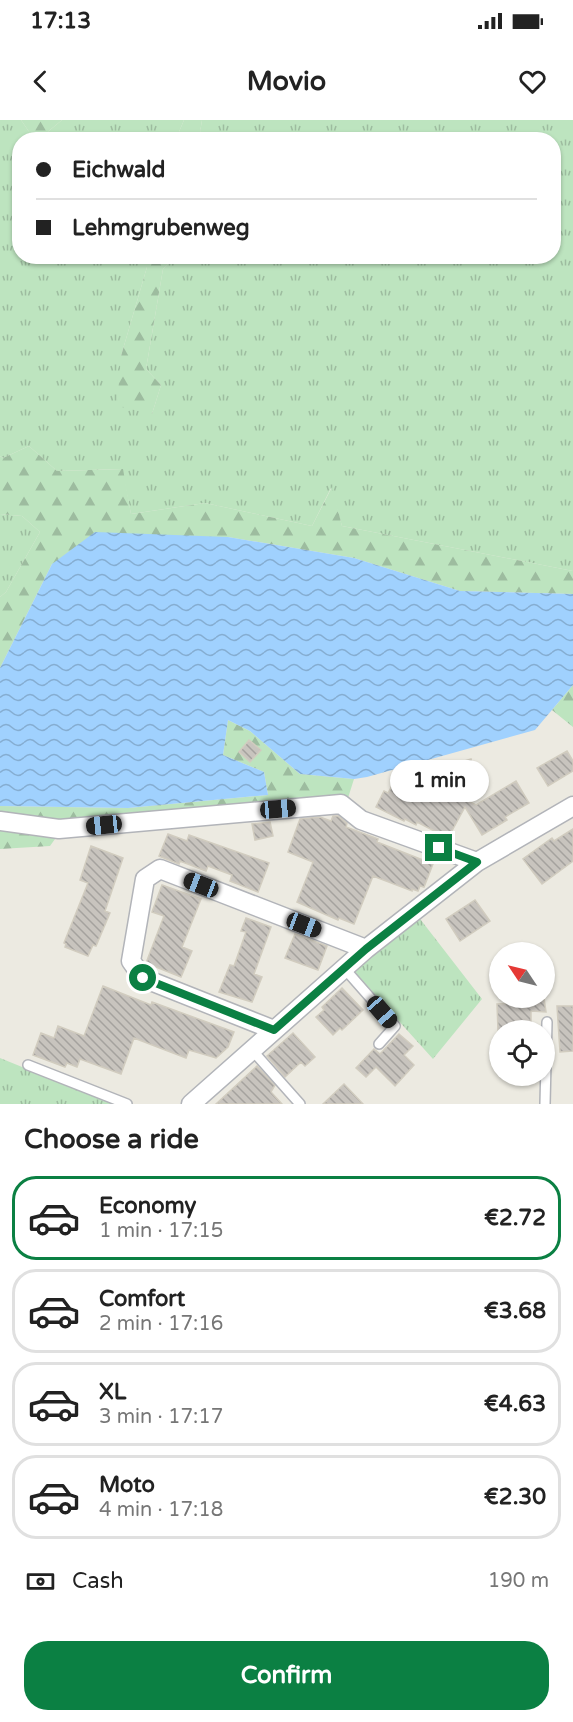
<!DOCTYPE html>
<meta charset="utf-8">
<style>
body{margin:0;font-family:"Varela Round",sans-serif;background:#f2f2f2;color:#222;height:100vh;display:flex;flex-direction:column;font-size:22px;white-space:nowrap}
*{box-sizing:border-box;margin:0}
p{font-size:20px;color:#767676}
.icon{flex:none;width:33px;height:33px;fill:none;stroke:currentColor;stroke-width:2;stroke-linecap:round;stroke-linejoin:round}
.map{position:relative;height:984px;overflow:hidden}
.side{display:flex;flex-direction:column;background:#fff;flex:1}
.side>*{flex:none}
.hud{position:absolute;left:12px;top:12px;width:549px;height:132px;border-radius:24px;box-shadow:0 2px 4px #0004;display:grid;align-content:center;height:132px;padding:0 24px;background:#fff}
.needle{width:39px;rotate:305deg}
.fabs{position:absolute;left:489px;top:822px;display:grid;gap:12px}
.fabs a{display:grid;place-items:center;width:66px;height:66px;border-radius:50%;background:#fff;box-shadow:0 2px 4px #0004;font-size:30px}
.end{position:absolute;width:27px;height:27px;margin:-14px;border:8px solid #0b8043;background:#fff;box-shadow:0 0 0 3px #fff}
.from{border-radius:50%}
.bubble{position:absolute;height:42px;border-radius:21px;background:#fff;box-shadow:0 2px 4px #0004;font-size:20px;font-weight:700;line-height:42px;text-align:center}
.car{position:absolute;width:18px;height:36px;margin:-18px -9px;border-radius:8px;box-shadow:0 0 4px 2px #0007;background:linear-gradient(#222 24%,#8ab4d8 0 40%,#222 0 76%,#8ab4d8 0 86%,#222 0)}
.hud b{display:flex;align-items:center;gap:21px;height:57px;font-size:22px}
.hud b+b{border-top:2px solid #e0e0e0}
.hud i{width:15px;height:15px;background:#222}
ul{padding:0;list-style:none}
li{display:flex;align-items:center;gap:18px;height:84px;margin:0 12px 9px;padding:0 12px;border:3px solid #e0e0e0;border-radius:24px}
li div{flex:1}
li b{display:block;font-size:22px}
li em{font-style:normal;font-weight:700}
li.active{border-color:#0b8043}
li>.icon{width:54px;height:54px;stroke-width:1.5}
h2{padding:0 24px;font-size:27px;line-height:72px}
.pay{display:flex;align-items:center;gap:15px;height:66px;padding:0 24px;font-size:22px}
.pay p{margin-inline-start:auto}
.primary-button{display:flex;gap:12px;margin-top:auto;padding:12px 24px}
.primary-button a{flex:1;height:69px;border-radius:24px;background:#0b8043;color:#fff;font-size:24px;font-weight:700;line-height:69px;text-align:center}
.status{display:flex;justify-content:space-between;align-items:center;height:42px;padding:0 30px;background:#fff;direction:ltr}
.status svg{height:16px;fill:currentColor}
header{display:flex;justify-content:space-between;align-items:center;height:78px;padding:0 24px;background:#fff;font-size:27px;font-weight:700}
.map>svg:first-child{display:block}
.grass{fill:url(#grass-tufts)}
.forest{fill:url(#forest-firs)}
.water{fill:url(#water-waves)}
.building{fill:url(#building-back-hatch);stroke:#d1ccbf;stroke-width:1.5}
.lines{fill:none;stroke-linecap:round;stroke-linejoin:round}
.lane-casing{stroke:#b2b4b9;stroke-width:12}
.street-casing{stroke:#b2b4b9;stroke-width:21}
.lane{stroke:#fff;stroke-width:9}
.street{stroke:#fff;stroke-width:18}
.route{stroke:#0b8043;stroke-width:8}
</style>
<div class="status"><b>17:13</b><svg viewBox="0 0 49 12"><path d="M0 12V9h3v3zM5 12V6h3v6zM10 12V3h3v9zM15 12V0h3v12zM26 1h20v11H26zM47 4h2v5h-2z"/></svg></div>
<header><svg class="icon" aria-label="back" viewBox="0 0 24 24"><path d="M15 5l-7 7 7 7"/></svg>Movio<svg class="icon" aria-label="heart" viewBox="0 0 24 24"><path d="M12 20l-8-8c-3-5 5-10 8-4 3-6 11-1 8 4z"/></svg></header>
<div class="map">
<svg width="573" height="984" viewBox="0 0 573 984">
<defs>
<pattern id="grass-tufts" width="24" height="20" patternUnits="userSpaceOnUse" patternTransform="scale(1.5)"><rect width="24" height="20" fill="#bde4bf"/><path d="M3 7l-1-3M5 7V3M7 7l1-3M15 17l-1-3M17 17v-4M19 17l1-3" fill="none" stroke="#9dbc9f"/></pattern>
<pattern id="forest-firs" width="22" height="20" patternUnits="userSpaceOnUse" patternTransform="scale(1.5)"><rect width="22" height="20" fill="#bde4bf"/><path d="M5 1l3.5 6h-7zM16 11l3.5 6h-7z" fill="#9dbc9f"/></pattern>
<pattern id="water-waves" width="16" height="10" patternUnits="userSpaceOnUse" patternTransform="scale(1.5)"><rect width="16" height="10" fill="#a0d1fe"/><path d="M0 5q4-4 8 0t8 0" fill="none" stroke="#85add1"/></pattern>
<pattern id="building-back-hatch" width="6" height="6" patternUnits="userSpaceOnUse" patternTransform="scale(1.5)"><rect width="6" height="6" fill="#c8c4be"/><path d="M-1 5l2 2M0 0l6 6M5-1l2 2" fill="none" stroke="#a5a29e"/></pattern>
</defs>
<rect width="100%" height="100%" fill="#eceae1"/>
<path class="grass" d="M 0,0 L 21,0 L 34,19 L 20,20 L 20,136 L 147,137 L 147,147 L 121,236 L 152,294 L 161,265 L 146,249 L 163,149 L 176,137 L 554,136 L 554,20 L 199,19 L 202,0 L 573,0 L 573,451 L 342,406 L 331,368 L 312,406 L 205,383 L 131,394 L 122,349 L 57,351 L 29,326 L 3,338 L 0,336 Z
M 62,0 L 184,0 L 176,19 L 38,20 Z
M 0,394 L 22,396 L 40,412 L 6,472 L 0,477 Z
M 417,795 L 482,879 L 433,939 L 352,849 Z
M 0,938 L 113,984 L 0,984 Z"/>
<path class="forest" d="M 21,0 L 62,0 L 38,20 L 34,19 Z
M 184,0 L 202,0 L 199,19 L 176,19 Z
M 147,137 L 176,137 L 163,149 L 146,249 L 161,265 L 152,294 L 117,286 L 121,236 L 147,147 Z
M 29,326 L 57,351 L 123,349 L 131,394 L 205,383 L 312,406 L 332,367 L 342,406 L 573,451 L 573,474 L 460,471 L 354,438 L 228,417 L 52,444 L 0,548 L 0,477 L 6,472 L 40,412 L 22,396 L 0,394 L 0,336 L 3,338 Z
M 573,565 L 573,607 L 552,590 Z
M 228,600 L 250,611 L 300,654 L 354,659 L 348,678 L 278,687 L 227,704 L 207,691 L 70,698 L 50,726 L 0,729 L 0,686 L 128,688 L 268,675 L 264,652 L 223,635 Z"/>
<path class="water" d="M 95,412 L 228,417 L 354,438 L 460,471 L 573,474 L 573,565 L 535,610 L 367,657 L 354,659 L 300,654 L 250,611 L 228,600 L 223,635 L 264,652 L 268,675 L 128,688 L 0,686 L 0,548 L 52,444 Z"/>
<path class="building" d="M 249,620 L 261,630 L 250,642 L 239,632 Z
M 567,631 L 573,641 L 573,651 L 548,666 L 537,648 Z
M 471,639 L 475,654 L 462,658 L 458,643 Z
M 398,655 L 437,675 L 441,667 L 476,685 L 516,661 L 529,683 L 505,697 L 507,700 L 482,715 L 465,687 L 448,718 L 417,702 L 416,705 L 405,699 L 404,701 L 376,687 L 384,671 L 388,673 Z
M 333,696 L 338,696 L 347,703 L 346,707 L 378,719 L 377,722 L 433,744 L 424,767 L 420,766 L 418,771 L 412,769 L 412,771 L 373,756 L 354,804 L 339,798 L 338,800 L 297,782 L 313,742 L 288,732 L 300,699 L 320,697 L 331,701 Z
M 270,702 L 273,716 L 255,720 L 252,704 Z
M 573,709 L 573,741 L 542,764 L 523,739 L 552,718 L 554,721 Z
M 168,714 L 187,721 L 189,715 L 269,743 L 258,772 L 230,761 L 232,755 L 208,746 L 206,751 L 180,741 L 179,744 L 159,736 Z
M 91,726 L 123,738 L 105,791 L 110,793 L 96,826 L 93,825 L 88,836 L 65,827 L 66,824 L 64,823 L 88,763 L 80,760 Z
M 162,765 L 201,779 L 182,827 L 192,831 L 181,857 L 146,843 L 164,796 L 152,792 Z
M 475,780 L 490,801 L 460,821 L 446,799 Z
M 246,798 L 271,807 L 254,854 L 262,857 L 252,882 L 219,872 L 230,845 L 234,846 L 246,812 L 241,811 Z
M 295,814 L 327,826 L 318,850 L 285,838 Z
M 103,866 L 151,885 L 152,882 L 234,912 L 228,927 L 216,938 L 189,930 L 186,938 L 134,918 L 121,954 L 80,939 L 77,947 L 67,943 L 65,947 L 33,935 L 41,913 L 54,918 L 58,906 L 84,916 Z
M 342,868 L 363,890 L 342,910 L 340,908 L 333,915 L 316,897 L 324,890 L 322,887 Z
M 513,878 L 544,878 L 546,892 L 531,891 L 531,908 L 498,910 L 497,884 L 513,883 Z
M 557,886 L 573,886 L 573,931 L 560,932 Z
M 293,913 L 315,937 L 305,946 L 301,942 L 285,957 L 267,936 Z
M 399,914 L 413,926 L 404,935 L 414,945 L 395,966 L 376,947 L 366,957 L 356,948 L 374,929 L 380,934 Z
M 257,946 L 275,965 L 271,972 L 282,984 L 216,984 Z
M 344,964 L 363,984 L 323,984 Z"/>
<g class="lines">
<defs>
<path id="lane" d="M 344,848 L 395,906 L 379,924
M 252,930 L 300,984
M 28,945 L 127,984
M 545,984 L 547,902"/>
<path id="street" d="M 0,701 L 59,709 L 341,684 L 361,700 L 477,742
M 274,910 L 143,858 L 131,841 L 145,759 L 160,749 L 366,829
M 191,984 L 366,829 L 477,742 L 573,686"/>
</defs>
<use href="#lane" class="lane-casing"/>
<use href="#street" class="street-casing"/>
<use href="#lane" class="lane"/>
<use href="#street" class="street"/>
</g>
<g class="lines">
<path class="route" d="M 143,858 L 274,910 L 366,829 L 477,742 L 439,728"/>
</g>
</svg>
<div class="fabs">
<a><svg class="needle" viewBox="-14 -14 28 28"><path d="M0-13l5 13h-10z" fill="#e53935"/><path d="M0 13l5-13h-10z" fill="#767676"/></svg></a>
<a><svg class="icon" aria-label="locate" viewBox="0 0 24 24"><circle cx="12" cy="12" r="6"/><path d="M12 2v4M12 18v4M2 12h4M18 12h4"/></svg></a>
</div>
<i class="end from" style="left:143px;top:858px"></i>
<i class="end" style="left:439px;top:728px"></i>
<div class="bubble" style="left:390px;top:640px;width:99px">1 min</div>
<i class="car" style="left:278px;top:689px;rotate:85deg"></i>
<i class="car" style="left:104px;top:705px;rotate:264deg"></i>
<i class="car" style="left:201px;top:765px;rotate:291deg"></i>
<i class="car" style="left:304px;top:805px;rotate:111deg"></i>
<i class="car" style="left:382px;top:892px;rotate:139deg"></i>
<div class="hud">
<b><i class="from"></i>Eichwald</b>
<b><i></i>Lehmgrubenweg</b>
</div>
</div>
<section class="side">
<h2>Choose a ride</h2>
<ul>
<li class="active"><svg class="icon" aria-label="car" viewBox="0 0 24 24"><path d="M5 17H2v-5l4-1 3-4h7l3 4 3 1v5h-3M9 17h6M6 11h13"/><circle cx="7" cy="17" r="2"/><circle cx="17" cy="17" r="2"/></svg><div><b>Economy</b><p>1 min · 17:15</p></div><em>€2.72</em></li>
<li><svg class="icon" aria-label="car" viewBox="0 0 24 24"><path d="M5 17H2v-5l4-1 3-4h7l3 4 3 1v5h-3M9 17h6M6 11h13"/><circle cx="7" cy="17" r="2"/><circle cx="17" cy="17" r="2"/></svg><div><b>Comfort</b><p>2 min · 17:16</p></div><em>€3.68</em></li>
<li><svg class="icon" aria-label="car" viewBox="0 0 24 24"><path d="M5 17H2v-5l4-1 3-4h7l3 4 3 1v5h-3M9 17h6M6 11h13"/><circle cx="7" cy="17" r="2"/><circle cx="17" cy="17" r="2"/></svg><div><b>XL</b><p>3 min · 17:17</p></div><em>€4.63</em></li>
<li><svg class="icon" aria-label="car" viewBox="0 0 24 24"><path d="M5 17H2v-5l4-1 3-4h7l3 4 3 1v5h-3M9 17h6M6 11h13"/><circle cx="7" cy="17" r="2"/><circle cx="17" cy="17" r="2"/></svg><div><b>Moto</b><p>4 min · 17:18</p></div><em>€2.30</em></li>
</ul>
<div class="pay"><svg class="icon" aria-label="cash" viewBox="0 0 24 24"><path d="M3 7h18v10H3z"/><circle cx="12" cy="12" r="2"/></svg>Cash<p>190 m</p></div>
<div class="primary-button"><a>Confirm</a></div>
</section>
